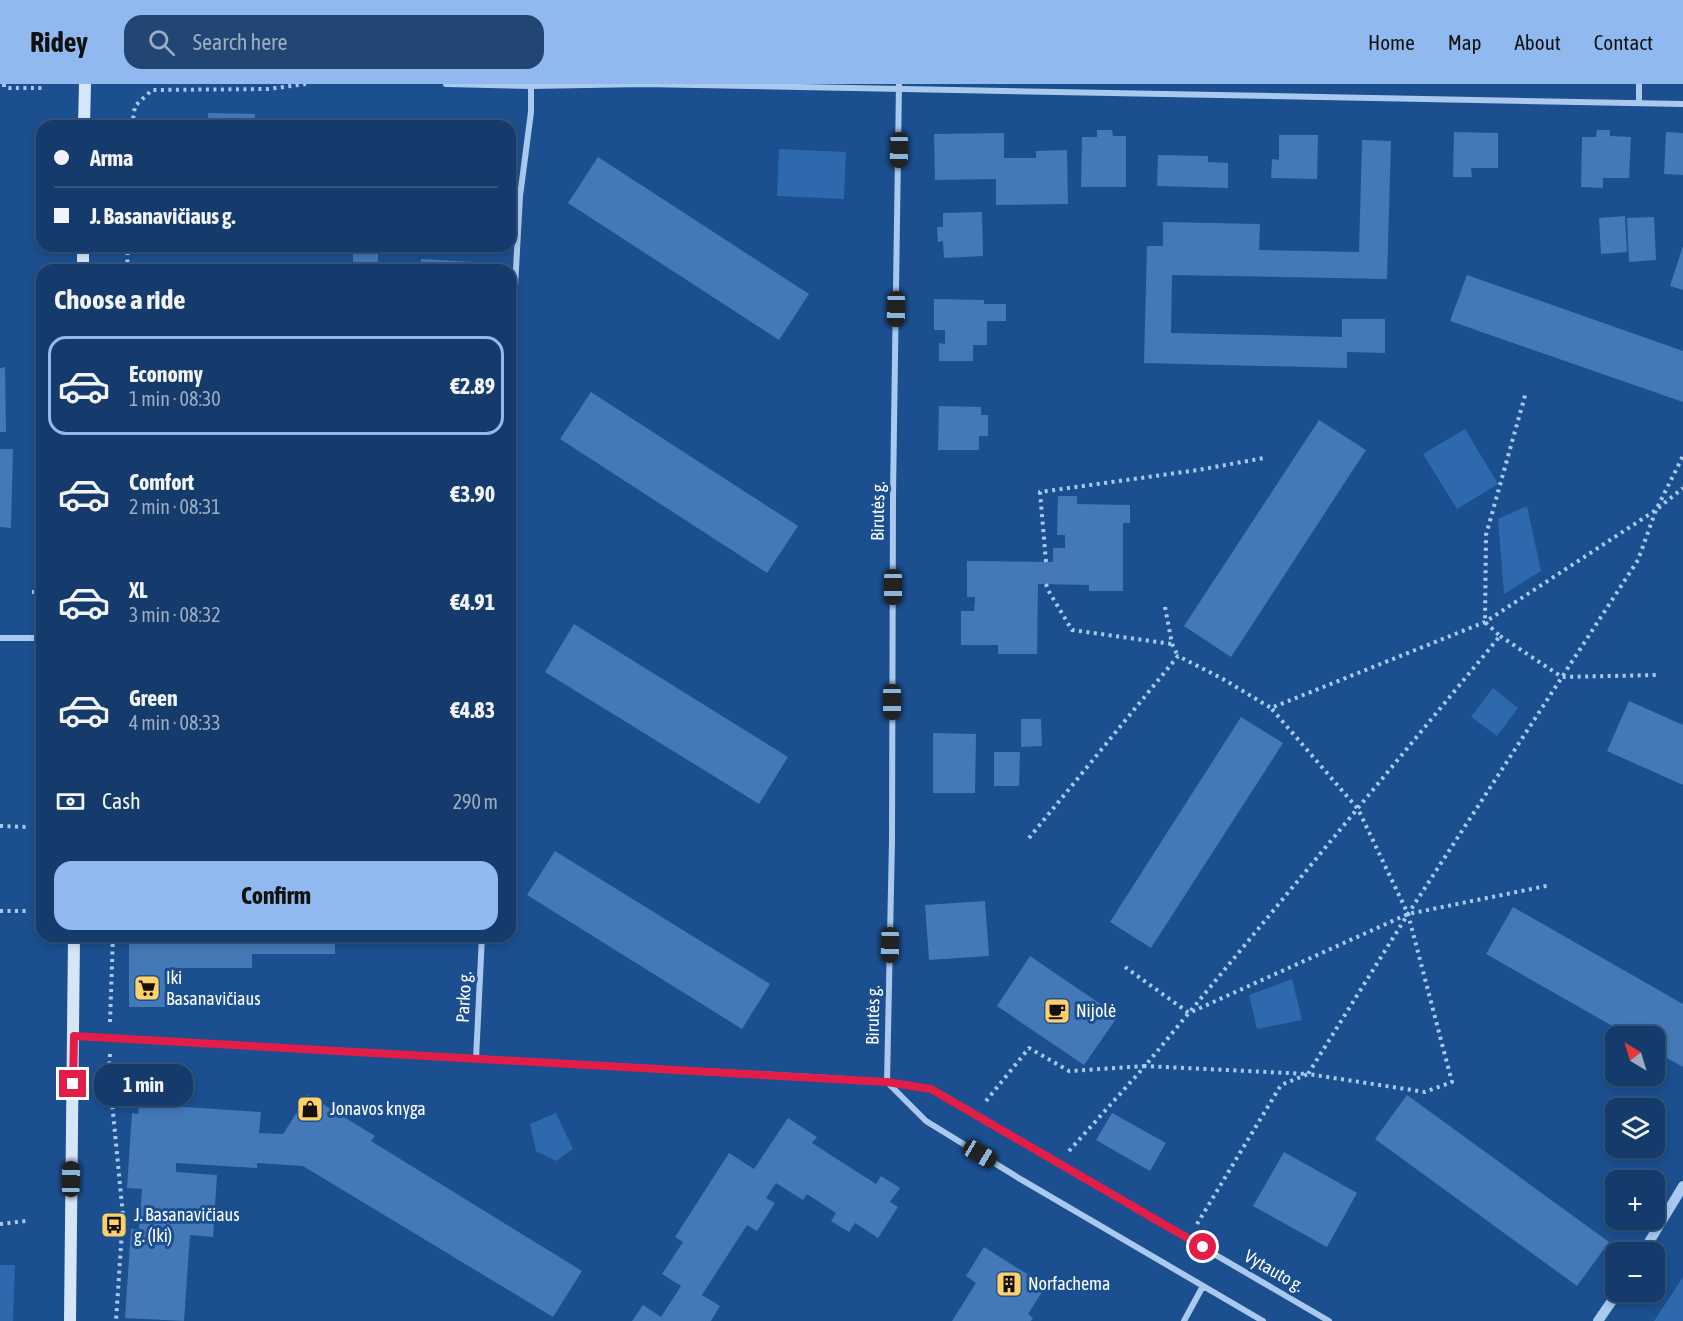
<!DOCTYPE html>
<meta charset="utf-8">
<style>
body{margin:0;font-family:"Asap Condensed",sans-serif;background:#214673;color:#f1f3f6;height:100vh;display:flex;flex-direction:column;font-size:22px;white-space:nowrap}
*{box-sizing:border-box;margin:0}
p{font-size:20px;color:#9dadc1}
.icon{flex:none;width:33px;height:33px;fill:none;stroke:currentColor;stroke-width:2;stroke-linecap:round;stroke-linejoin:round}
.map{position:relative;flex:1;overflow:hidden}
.drawer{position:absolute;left:36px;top:180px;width:480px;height:678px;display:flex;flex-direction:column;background:#143b6b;border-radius:18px;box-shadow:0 3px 9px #0003,0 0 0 2px #33557e}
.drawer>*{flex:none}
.hud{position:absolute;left:36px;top:36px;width:480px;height:132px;border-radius:18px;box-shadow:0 3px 9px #0003,0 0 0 2px #33557e;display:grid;align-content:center;height:132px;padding:0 18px;background:#143b6b}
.needle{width:39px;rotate:322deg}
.buttons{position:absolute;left:1605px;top:942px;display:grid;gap:12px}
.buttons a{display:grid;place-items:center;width:60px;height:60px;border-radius:12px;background:#143b6b;box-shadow:0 3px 9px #0003,0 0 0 2px #33557e;font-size:30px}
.end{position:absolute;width:27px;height:27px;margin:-14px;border:8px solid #e11d48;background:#fff;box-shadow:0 0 0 3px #fff}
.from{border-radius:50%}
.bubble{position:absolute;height:42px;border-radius:18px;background:#143b6b;box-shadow:0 3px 9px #0003,0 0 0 2px #33557e;font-size:20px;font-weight:700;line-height:42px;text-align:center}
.car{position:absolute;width:18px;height:36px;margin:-18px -9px;border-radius:8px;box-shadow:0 0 4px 2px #0007;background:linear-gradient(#222 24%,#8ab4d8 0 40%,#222 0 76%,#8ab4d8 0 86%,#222 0)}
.hud b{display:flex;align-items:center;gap:21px;height:57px;font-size:22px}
.hud b+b{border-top:2px solid #33557e}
.hud i{width:15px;height:15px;background:#f1f3f6}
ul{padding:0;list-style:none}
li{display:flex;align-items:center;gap:18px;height:99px;margin:0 12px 9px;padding:0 6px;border:3px solid transparent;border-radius:18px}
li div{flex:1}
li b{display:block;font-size:22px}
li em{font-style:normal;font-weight:700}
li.active{border-color:#90b9f0}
li>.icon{width:54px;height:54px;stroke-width:1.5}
h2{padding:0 18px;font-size:27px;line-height:72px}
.pay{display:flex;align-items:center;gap:15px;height:66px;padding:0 18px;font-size:22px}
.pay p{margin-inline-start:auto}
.primary-button{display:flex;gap:12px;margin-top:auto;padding:12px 18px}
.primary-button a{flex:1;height:69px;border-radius:18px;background:#90b9f0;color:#111;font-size:24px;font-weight:700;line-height:69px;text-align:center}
header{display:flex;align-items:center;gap:36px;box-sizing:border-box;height:84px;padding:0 30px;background:#90b9f0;color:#111}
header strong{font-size:28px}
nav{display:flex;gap:33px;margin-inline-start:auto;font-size:21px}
.search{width:420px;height:54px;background:#214673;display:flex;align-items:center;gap:15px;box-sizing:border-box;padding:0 21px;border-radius:18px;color:#9dadc1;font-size:22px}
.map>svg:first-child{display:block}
.green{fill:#2e69ad}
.building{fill:#4478b7}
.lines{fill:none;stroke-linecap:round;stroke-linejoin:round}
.path{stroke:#a9c9ee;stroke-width:4;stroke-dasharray:3 4.5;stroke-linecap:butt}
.minor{stroke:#a9c9ee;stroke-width:6}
.tertiary{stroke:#a9c9ee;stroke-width:10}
.secondary{stroke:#d6e6fa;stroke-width:12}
.route{stroke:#e11d48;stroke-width:8}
.labels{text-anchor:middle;stroke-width:6;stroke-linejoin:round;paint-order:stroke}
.street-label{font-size:18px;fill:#fff;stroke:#1b4f8f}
.poi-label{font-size:18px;fill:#fff;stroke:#1b4f8f;text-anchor:start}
</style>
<header>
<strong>Ridey</strong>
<div class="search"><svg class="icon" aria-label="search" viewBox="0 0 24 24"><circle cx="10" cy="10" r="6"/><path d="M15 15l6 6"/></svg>Search here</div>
<nav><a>Home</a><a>Map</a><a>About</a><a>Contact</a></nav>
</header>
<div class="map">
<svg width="1683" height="1237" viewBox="0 0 1683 1237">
<rect width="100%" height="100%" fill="#1b4f8f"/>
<path class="green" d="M 779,65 L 846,68 L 844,115 L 777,112 Z
M 1465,345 L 1498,400 L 1457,425 L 1423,370 Z
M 1527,422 L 1541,487 L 1504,510 L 1498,435 Z
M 1493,604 L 1518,624 L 1497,652 L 1471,633 Z
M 1292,895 L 1302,936 L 1257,945 L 1249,911 Z
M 556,1029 L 573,1065 L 556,1077 L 536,1067 L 530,1040 Z
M 0,1181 L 15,1181 L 13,1237 L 0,1237 Z
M 1683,1193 L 1683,1237 L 1654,1237 Z"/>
<path class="building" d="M 208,29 L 255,30 L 254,42 L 182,42 L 189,36 L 208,36 Z
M 362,36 L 392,37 L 392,42 L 362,42 Z
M 1097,46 L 1112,46 L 1113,52 L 1126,52 L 1126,103 L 1081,103 L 1082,53 L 1097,53 Z
M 1597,46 L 1610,46 L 1610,52 L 1631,53 L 1629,94 L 1603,94 L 1603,104 L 1581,103 L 1582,53 L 1596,53 Z
M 1454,48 L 1498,49 L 1498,84 L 1471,84 L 1472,93 L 1453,93 Z
M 1666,48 L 1683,49 L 1683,91 L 1664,90 Z
M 1004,49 L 1004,74 L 1036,74 L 1036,67 L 1067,66 L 1068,120 L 996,121 L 996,95 L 935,96 L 934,50 Z
M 1279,51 L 1318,51 L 1317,95 L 1271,94 L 1272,75 L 1279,76 Z
M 1362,56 L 1391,57 L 1387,195 L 1172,191 L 1171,249 L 1342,253 L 1342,235 L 1385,235 L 1385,269 L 1347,268 L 1347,284 L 1144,279 L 1147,162 L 1163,162 L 1163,138 L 1260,140 L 1259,166 L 1359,168 Z
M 1158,71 L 1208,72 L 1208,78 L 1228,79 L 1228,104 L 1157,102 Z
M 598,73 L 809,210 L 779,256 L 568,119 Z
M 982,128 L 983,172 L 944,174 L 943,157 L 938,158 L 937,143 L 943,143 L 943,129 Z
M 1625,132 L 1627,168 L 1601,170 L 1599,134 Z
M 1654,133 L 1656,176 L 1629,178 L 1627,134 Z
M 182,162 L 220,162 L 220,170 L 182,170 Z
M 353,162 L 378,162 L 378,178 L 353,178 Z
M 1683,162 L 1683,206 L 1670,202 Z
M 421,175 L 474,178 L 473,186 L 420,186 Z
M 399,181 L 399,186 L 363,186 L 363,182 Z
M 1467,191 L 1683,267 L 1683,318 L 1450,237 Z
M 934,215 L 984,216 L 984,220 L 1006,220 L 1006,237 L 987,237 L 987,261 L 973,261 L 973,277 L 939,277 L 939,259 L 945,260 L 945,246 L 934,246 Z
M 5,283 L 6,348 L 0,348 L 0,284 Z
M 591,308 L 798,442 L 767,489 L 560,355 Z
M 939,322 L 981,323 L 981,331 L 988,331 L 988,352 L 979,352 L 979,366 L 938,366 Z
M 1319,336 L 1366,366 L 1231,573 L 1184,542 Z
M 0,365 L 13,365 L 11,444 L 0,443 Z
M 1058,412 L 1077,412 L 1077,420 L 1130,421 L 1130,439 L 1123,439 L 1123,507 L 1089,507 L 1089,501 L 1038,500 L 1037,570 L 998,570 L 998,561 L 961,561 L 961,527 L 974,527 L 975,513 L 967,513 L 967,477 L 1053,478 L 1053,464 L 1065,464 L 1065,451 L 1057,451 Z
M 574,540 L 788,673 L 759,720 L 545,588 Z
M 1629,617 L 1683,641 L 1683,701 L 1607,667 Z
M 1241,633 L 1283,659 L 1151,864 L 1110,838 Z
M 1021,635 L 1041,635 L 1042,662 L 1021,663 Z
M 933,649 L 976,650 L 975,709 L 933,709 Z
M 994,668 L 1020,668 L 1019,702 L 994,702 Z
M 555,767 L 770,900 L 742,945 L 527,811 Z
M 985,817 L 989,872 L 929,876 L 925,821 Z
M 1513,823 L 1683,920 L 1683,983 L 1654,967 L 1654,952 L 1630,952 L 1486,870 Z
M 129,852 L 335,852 L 335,870 L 252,870 L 252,884 L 165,884 L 165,923 L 129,923 Z
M 1030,872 L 1118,932 L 1084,981 L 997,922 Z
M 308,1011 L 375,1052 L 371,1057 L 582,1187 L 553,1233 L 303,1082 L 257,1079 L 257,1084 L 176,1079 L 176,1088 L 217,1091 L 213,1153 L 190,1151 L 184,1237 L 125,1234 L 131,1145 L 139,1145 L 142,1105 L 127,1104 L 132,1029 L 138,1030 L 139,1020 L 261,1028 L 259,1049 L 283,1050 Z
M 1407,1011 L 1609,1158 L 1577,1202 L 1375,1055 Z
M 1112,1029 L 1166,1059 L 1150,1087 L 1096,1056 Z
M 788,1034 L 817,1053 L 812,1059 L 876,1100 L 881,1092 L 900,1104 L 890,1118 L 898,1123 L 878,1154 L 855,1139 L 849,1148 L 831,1137 L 836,1129 L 807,1110 L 803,1116 L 776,1099 L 766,1114 L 775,1119 L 757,1147 L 747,1141 L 702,1211 L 720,1222 L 711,1237 L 632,1237 L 643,1221 L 661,1233 L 681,1202 L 662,1190 L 683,1158 L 675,1153 L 729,1069 L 754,1085 Z
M 1284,1068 L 1357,1109 L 1327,1163 L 1253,1122 Z
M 984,1163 L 1046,1202 L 1028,1230 L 1033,1234 L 1031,1237 L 952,1237 L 976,1199 L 966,1192 Z"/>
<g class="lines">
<path class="path" d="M 4,0 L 4,3 L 10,4 L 43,4
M 132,42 L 135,22 L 152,6 L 268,5 L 306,0
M 127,186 L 128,162
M 1046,478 L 1040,408 L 1198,386 L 1264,374
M 1046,500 L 1048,506 L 1072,546 L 1172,560
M 32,508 L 42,508
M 1165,523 L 1172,560 L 1178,572
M 1500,552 L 1562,593 L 1657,591
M 0,742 L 28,743
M 1029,754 L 1178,572 L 1223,595 L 1271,624 L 1485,538 L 1656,426 L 1683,404
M 0,827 L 28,827
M 1125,883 L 1189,929 L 1408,830 L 1551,801
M 110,938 L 113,852
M 110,970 L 109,987 L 123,1132 L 116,1237
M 986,1017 L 1029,964 L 1069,987 L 1145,982 L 1500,552 L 1485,538 L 1486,451 L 1526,308
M 1069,1067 L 1145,982 L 1308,990 L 1408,830 L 1638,476 L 1656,426 L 1683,372
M 0,1140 L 26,1137
M 1197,1140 L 1281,1001 L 1308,990 L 1425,1008 L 1452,998 L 1408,830 L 1358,725 L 1271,624"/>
<path class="minor" d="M 446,0 L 531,2 L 643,0 L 1683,20
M 1639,0 L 1639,19
M 510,294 L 520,112 L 531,28 L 531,2
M 0,554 L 42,554
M 74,952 L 829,994 L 887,998 L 931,1005 L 1329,1237
M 476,975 L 482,852
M 887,998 L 892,756 L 893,411 L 899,0
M 887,998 L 926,1037 L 1017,1093 L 1263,1237
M 1184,1237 L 1203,1202"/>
<path class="tertiary" d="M 1643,1168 L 1683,1102
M 1598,1237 L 1618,1208"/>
<path class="secondary" d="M 84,42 L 85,0
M 83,186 L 83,162
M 70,1237 L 74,852"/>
</g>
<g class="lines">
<path class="route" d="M 73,1000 L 74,952 L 887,998 L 931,1005 L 1203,1163"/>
</g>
<defs>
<symbol id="supermarket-square" viewBox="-11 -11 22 22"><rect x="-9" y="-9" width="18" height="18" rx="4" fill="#ffd166" stroke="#1b4f8f"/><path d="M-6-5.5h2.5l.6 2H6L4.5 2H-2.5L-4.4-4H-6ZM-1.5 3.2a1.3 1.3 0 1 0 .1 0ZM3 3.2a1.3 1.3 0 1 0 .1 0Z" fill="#111"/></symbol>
<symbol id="cafe-square" viewBox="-11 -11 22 22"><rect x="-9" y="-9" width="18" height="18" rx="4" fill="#ffd166" stroke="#1b4f8f"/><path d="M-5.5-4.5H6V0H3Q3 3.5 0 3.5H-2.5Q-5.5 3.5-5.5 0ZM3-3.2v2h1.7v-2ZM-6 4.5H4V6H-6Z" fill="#111"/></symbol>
<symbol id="shop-square" viewBox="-11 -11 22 22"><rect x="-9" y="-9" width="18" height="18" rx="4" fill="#ffd166" stroke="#1b4f8f"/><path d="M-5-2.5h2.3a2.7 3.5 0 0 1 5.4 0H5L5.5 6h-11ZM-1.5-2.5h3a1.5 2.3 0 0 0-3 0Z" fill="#111"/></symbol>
<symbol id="bus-square" viewBox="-11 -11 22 22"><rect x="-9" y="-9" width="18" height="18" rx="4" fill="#ffd166" stroke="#1b4f8f"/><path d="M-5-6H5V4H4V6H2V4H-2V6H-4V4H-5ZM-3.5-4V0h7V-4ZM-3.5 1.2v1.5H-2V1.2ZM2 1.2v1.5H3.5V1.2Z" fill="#111"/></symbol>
<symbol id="building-square" viewBox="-11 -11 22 22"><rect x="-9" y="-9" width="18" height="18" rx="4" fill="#ffd166" stroke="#1b4f8f"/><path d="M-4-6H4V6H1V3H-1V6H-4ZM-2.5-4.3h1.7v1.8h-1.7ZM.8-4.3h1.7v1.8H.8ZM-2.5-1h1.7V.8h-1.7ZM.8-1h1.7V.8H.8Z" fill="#111"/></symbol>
</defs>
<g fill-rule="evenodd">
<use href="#supermarket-square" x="132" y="889" width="30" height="30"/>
<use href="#cafe-square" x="1042" y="912" width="30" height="30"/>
<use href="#shop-square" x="295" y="1010" width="30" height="30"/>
<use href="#bus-square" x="99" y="1126" width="30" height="30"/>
<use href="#building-square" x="994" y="1185" width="30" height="30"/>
</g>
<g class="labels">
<g class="street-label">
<text transform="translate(878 427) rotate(-89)" y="6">Birutės g.</text>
<text transform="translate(464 913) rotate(-87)" y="6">Parko g.</text>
<text transform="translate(873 931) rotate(-89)" y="6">Birutės g.</text>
<text transform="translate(1274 1187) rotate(30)" y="6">Vytauto g.</text>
</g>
<g class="poi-label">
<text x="166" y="900">Iki<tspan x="166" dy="21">Basanavičiaus</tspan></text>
<text x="1076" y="933">Nijolė</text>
<text x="330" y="1031">Jonavos knyga</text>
<text x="134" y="1137">J. Basanavičiaus<tspan x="134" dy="21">g. (Iki)</tspan></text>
<text x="1028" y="1206">Norfachema</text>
</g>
</g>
</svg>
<div class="buttons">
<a><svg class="needle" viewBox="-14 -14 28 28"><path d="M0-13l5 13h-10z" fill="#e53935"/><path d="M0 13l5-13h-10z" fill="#9dadc1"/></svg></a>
<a><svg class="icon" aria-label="layers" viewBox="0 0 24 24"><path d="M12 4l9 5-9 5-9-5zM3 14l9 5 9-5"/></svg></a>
<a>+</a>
<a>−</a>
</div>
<i class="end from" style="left:1203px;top:1163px"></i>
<i class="end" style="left:73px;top:1000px"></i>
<div class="bubble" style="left:94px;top:980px;width:99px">1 min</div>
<i class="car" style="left:899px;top:66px;rotate:181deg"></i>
<i class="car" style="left:896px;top:225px;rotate:181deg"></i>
<i class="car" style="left:893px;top:503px;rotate:180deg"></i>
<i class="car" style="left:892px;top:618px;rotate:180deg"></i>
<i class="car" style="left:890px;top:861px;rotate:181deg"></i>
<i class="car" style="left:980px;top:1070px;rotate:121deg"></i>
<i class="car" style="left:71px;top:1095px;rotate:1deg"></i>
<div class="hud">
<b><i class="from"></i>Arma</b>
<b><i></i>J. Basanavičiaus g.</b>
</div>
<section class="drawer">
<h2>Choose a ride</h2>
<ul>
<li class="active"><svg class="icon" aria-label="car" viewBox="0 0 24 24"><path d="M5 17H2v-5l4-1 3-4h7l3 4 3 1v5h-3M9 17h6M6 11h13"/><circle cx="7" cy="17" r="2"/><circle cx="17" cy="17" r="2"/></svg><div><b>Economy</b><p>1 min · 08:30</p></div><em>€2.89</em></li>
<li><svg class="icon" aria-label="car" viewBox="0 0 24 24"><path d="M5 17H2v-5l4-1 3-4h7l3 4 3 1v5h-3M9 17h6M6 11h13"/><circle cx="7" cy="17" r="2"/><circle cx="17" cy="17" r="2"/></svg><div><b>Comfort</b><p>2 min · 08:31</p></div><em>€3.90</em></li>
<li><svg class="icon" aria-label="car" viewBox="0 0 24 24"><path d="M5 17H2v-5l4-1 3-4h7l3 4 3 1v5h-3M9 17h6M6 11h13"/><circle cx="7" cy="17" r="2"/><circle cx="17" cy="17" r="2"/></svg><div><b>XL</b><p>3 min · 08:32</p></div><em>€4.91</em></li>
<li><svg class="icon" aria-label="car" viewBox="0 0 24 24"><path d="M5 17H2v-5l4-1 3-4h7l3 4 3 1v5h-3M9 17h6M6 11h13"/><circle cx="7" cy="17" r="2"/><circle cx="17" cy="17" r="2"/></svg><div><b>Green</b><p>4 min · 08:33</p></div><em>€4.83</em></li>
</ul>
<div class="pay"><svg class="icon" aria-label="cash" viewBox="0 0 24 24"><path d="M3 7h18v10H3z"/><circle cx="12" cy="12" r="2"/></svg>Cash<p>290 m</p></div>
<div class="primary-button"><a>Confirm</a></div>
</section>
</div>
